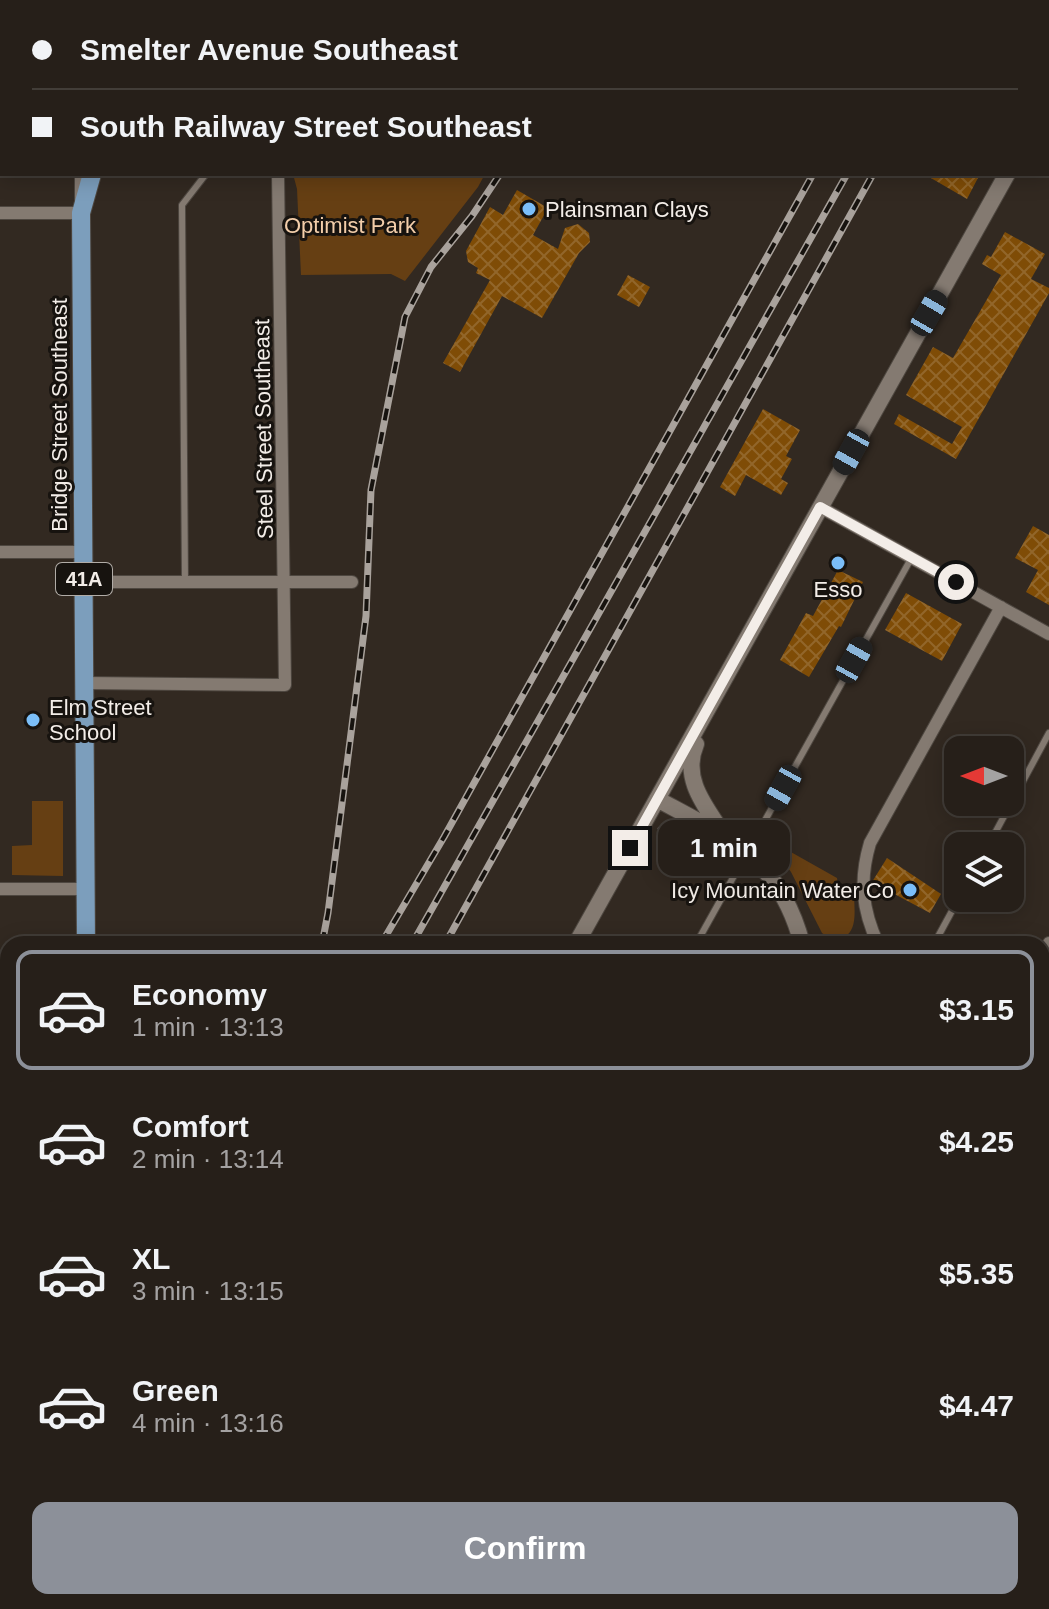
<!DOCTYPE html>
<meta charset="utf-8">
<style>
body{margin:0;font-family:Helvetica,sans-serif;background:#2e2722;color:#f1f3f6;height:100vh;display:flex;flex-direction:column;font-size:30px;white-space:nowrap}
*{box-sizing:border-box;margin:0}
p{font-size:26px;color:#a4a2a2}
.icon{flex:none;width:44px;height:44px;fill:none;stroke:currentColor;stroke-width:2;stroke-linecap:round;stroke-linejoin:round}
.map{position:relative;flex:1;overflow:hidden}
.details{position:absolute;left:0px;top:936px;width:1050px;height:674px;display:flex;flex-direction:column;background:#261f19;border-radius:24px 24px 0 0;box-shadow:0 4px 20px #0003,0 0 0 2px #423d38}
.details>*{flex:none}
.guide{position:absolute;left:0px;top:0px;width:1050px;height:176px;box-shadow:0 4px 20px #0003,0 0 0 2px #423d38;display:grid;align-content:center;height:176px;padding:0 32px;background:#261f19}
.needle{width:52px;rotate:270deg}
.buttons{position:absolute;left:944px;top:736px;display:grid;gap:16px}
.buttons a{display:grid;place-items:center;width:80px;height:80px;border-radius:16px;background:#261f19;box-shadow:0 4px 20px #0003,0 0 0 2px #423d38;font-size:40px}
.end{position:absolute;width:36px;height:36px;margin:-18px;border:10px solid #f3ede8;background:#111;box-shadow:0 0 0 4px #111}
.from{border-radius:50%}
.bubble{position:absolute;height:56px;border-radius:16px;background:#261f19;box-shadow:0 4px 20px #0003,0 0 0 2px #423d38;font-size:26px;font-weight:800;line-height:56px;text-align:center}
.car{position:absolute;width:24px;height:48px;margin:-24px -12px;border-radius:10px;box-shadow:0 0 6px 2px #0007;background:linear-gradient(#222 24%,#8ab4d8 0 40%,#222 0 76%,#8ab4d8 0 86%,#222 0)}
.guide b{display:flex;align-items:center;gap:28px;height:76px;font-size:30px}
.guide b+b{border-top:2px solid #423d38}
.guide i{width:20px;height:20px;background:#f1f3f6}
ul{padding:14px 0 0;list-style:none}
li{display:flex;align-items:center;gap:24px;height:120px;margin:0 16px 12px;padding:0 16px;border:4px solid transparent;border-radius:16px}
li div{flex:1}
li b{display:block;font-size:30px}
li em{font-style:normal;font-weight:800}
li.active{border-color:#8c9099}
li>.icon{width:72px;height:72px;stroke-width:1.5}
.button{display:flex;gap:16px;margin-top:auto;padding:16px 32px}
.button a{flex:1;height:92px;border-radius:16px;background:#8c9099;color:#fff;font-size:32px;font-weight:800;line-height:92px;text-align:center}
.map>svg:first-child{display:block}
.green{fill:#663f13}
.building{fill:url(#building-cross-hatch)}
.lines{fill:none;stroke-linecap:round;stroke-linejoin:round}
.lane-casing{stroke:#4e4740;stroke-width:8}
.street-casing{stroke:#4e4740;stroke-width:14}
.secondary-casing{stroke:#4e4740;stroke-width:18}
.primary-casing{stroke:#4e4740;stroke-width:20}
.path{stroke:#908982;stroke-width:2;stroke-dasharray:4 4;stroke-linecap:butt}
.lane{stroke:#847a71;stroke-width:6}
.street{stroke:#847a71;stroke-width:12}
.secondary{stroke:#847a71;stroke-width:16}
.primary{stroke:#7c9ebc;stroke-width:18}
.rail-casing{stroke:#a9a29c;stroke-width:7}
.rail{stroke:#17130f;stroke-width:4;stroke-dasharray:12;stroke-linecap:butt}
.route{stroke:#f3ede8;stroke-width:10}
.poi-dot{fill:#7bbef8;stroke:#17130f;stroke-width:3}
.labels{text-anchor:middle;stroke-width:6;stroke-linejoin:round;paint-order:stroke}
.shield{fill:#17130f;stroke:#b1aca7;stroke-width:2}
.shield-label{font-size:20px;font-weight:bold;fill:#f3ede8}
.poi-label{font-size:22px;fill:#f3ede8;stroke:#17130f;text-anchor:start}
.park-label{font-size:22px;fill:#f2cda9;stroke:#17130f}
.street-label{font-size:22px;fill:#f3ede8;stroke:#17130f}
</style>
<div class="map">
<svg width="1049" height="1609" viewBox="0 0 1049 1609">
<defs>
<pattern id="building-cross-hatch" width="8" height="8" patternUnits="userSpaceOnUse" patternTransform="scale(2)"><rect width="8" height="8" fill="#7f4c06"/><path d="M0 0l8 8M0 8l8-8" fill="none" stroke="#92662a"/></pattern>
</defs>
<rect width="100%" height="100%" fill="#322921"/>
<path class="green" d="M 293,174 L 485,174 L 478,187 L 405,281 L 391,274 L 301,275 L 297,189 Z
M 32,801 L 63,801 L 63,876 L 12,875 L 12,846 L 32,845 Z
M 766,838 L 837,878 L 840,898 L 854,896 C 855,917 858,941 830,939 L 822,933 L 791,872 Z
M 1042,1032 L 1049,1036 L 1049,1192 L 1042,1191 Z"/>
<path class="building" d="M 924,174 L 980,174 L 967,199 Z
M 517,190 L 548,208 L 533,235 L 558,249 L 565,228 L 578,224 L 589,233 L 590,242 L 579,253 L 542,318 L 502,296 L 460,372 L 443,363 L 490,280 L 476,273 L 478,268 L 468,262 L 466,251 L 490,207 L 503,215 Z
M 1005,232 L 1045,254 L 1031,279 L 1049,288 L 1049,293 L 956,459 L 894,424 L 899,414 L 952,444 L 962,427 L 906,395 L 933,347 L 953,358 L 1001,275 L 982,264 L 987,255 L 991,257 Z
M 628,275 L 650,287 L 639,307 L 617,295 Z
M 763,409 L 800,430 L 786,456 L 792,459 L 781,479 L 788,483 L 781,495 L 746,475 L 735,496 L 720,487 Z
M 1033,526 L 1049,535 L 1049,605 L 1026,592 L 1038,570 L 1015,558 Z
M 838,570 L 863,582 L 841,627 L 839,626 L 809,677 L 780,660 L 806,613 L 813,616 Z
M 906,593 L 962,624 L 942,661 L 885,630 Z
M 887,858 L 941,894 L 930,913 L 872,882 Z"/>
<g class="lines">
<defs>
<path id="lane" d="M 337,2 L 339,0
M 185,582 L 182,205 L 206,174
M 988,846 L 1049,733
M 696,944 L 912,557
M 934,944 L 959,898
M 1042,1330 L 1049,1330
M 277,1602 L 277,1609
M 484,1602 L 484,1609
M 692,1602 L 692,1609
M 899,1602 L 899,1609"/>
<path id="street" d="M 81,0 L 81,2
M 478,0 L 480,2
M 0,213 L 81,213 L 81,174
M 820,507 L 1049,634
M 0,552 L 84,552
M 84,582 L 352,582
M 84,683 L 285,685 L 278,174
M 0,889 L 85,889
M 878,944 C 862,909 859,880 870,843 L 1001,607
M 1042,956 L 1049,943
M 1042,1017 L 1049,1021
M 1042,1565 L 1049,1565
M 380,1602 L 380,1609
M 588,1602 L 588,1609
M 1002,1602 L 1002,1609
M 795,1609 L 795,1602"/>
<path id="secondary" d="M 1048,102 L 1049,100
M 696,744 C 681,779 706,807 724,835
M 657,799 C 729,838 780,859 802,944
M 576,944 L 1007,174
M 1042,1206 L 1049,1206
M 0,1210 L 8,1210
M 1042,1237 L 1049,1237
M 0,1238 L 8,1238
M 165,1609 L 171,1602"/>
<path id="primary" d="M 209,2 L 211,0
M 86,944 L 81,213 L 92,174
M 0,1268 L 8,1265"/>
</defs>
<use href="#lane" class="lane-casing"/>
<use href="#street" class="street-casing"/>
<use href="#secondary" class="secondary-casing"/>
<use href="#primary" class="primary-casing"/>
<path class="path" d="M 1048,121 L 1049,120
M 658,829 L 668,820"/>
<use href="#lane" class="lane"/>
<use href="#street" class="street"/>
<use href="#secondary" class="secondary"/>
<use href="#primary" class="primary"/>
<defs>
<path id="rail" d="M 547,2 L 547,0
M 909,2 L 910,0
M 946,2 L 947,0
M 968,2 L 969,0
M 322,944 L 328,913 L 366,616 L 371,490 L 405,317 L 431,267 L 472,216 L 500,174
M 381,944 L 444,837 L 813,174
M 412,944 L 847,174
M 445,944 L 873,174
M 0,1311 L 8,1305
M 0,1344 L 8,1338
M 0,1426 L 8,1420
M 0,1461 L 8,1452
M 0,1477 L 8,1468
M 0,1549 L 8,1539
M 0,1566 L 8,1557
M 8,1609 L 15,1602"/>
</defs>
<use href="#rail" class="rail-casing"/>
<use href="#rail" class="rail"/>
</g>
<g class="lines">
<path class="route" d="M 630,848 L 820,507 L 956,582"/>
</g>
<g class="poi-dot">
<circle cx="529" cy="209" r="8"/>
<circle cx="838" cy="563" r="8"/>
<circle cx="33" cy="720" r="8"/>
<circle cx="910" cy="890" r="8"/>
</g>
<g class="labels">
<rect class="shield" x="56" y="563" width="56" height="32" rx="6"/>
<g class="shield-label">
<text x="84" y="586">41A</text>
</g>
<g class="poi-label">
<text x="545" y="217">Plainsman Clays</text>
<text x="838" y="597" text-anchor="middle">Esso</text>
<text x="49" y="715">Elm Street<tspan x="49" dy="25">School</tspan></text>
<text x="894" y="898" text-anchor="end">Icy Mountain Water Co</text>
</g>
<g class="park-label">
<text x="350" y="233">Optimist Park</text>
</g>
<g class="street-label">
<text transform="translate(59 415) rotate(-90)" y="8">Bridge Street Southeast</text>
<text transform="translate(263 429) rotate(-91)" y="8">Steel Street Southeast</text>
</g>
</g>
</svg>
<div class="buttons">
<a><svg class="needle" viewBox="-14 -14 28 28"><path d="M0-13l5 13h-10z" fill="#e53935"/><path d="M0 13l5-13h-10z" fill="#a4a2a2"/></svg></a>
<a><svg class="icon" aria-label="layers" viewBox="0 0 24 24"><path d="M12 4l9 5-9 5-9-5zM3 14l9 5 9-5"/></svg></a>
</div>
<i class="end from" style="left:956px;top:582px"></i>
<i class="end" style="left:630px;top:848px"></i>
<div class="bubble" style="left:658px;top:820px;width:132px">1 min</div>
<i class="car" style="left:929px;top:313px;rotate:30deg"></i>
<i class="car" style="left:851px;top:452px;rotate:209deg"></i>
<i class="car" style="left:854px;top:660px;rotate:29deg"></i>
<i class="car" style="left:783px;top:788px;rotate:209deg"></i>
<div class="guide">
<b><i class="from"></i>Smelter Avenue Southeast</b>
<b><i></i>South Railway Street Southeast</b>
</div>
<section class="details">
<ul>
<li class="active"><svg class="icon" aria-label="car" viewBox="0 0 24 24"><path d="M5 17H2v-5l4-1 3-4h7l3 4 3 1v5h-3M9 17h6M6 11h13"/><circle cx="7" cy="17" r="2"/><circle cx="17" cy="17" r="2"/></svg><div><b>Economy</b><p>1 min · 13:13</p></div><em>$3.15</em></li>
<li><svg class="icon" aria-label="car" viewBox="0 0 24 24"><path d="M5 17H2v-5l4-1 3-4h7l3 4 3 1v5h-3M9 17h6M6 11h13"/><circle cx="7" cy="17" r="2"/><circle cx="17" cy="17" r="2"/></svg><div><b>Comfort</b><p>2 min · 13:14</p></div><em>$4.25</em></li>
<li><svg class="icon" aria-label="car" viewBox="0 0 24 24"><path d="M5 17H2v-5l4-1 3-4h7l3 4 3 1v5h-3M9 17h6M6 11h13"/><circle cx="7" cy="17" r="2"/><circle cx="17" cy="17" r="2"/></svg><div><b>XL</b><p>3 min · 13:15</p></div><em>$5.35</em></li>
<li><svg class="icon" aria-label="car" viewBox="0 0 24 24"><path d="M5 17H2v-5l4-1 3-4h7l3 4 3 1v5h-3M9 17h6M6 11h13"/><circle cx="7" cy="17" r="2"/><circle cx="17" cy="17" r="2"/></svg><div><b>Green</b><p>4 min · 13:16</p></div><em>$4.47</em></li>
</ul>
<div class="button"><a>Confirm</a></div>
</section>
</div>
